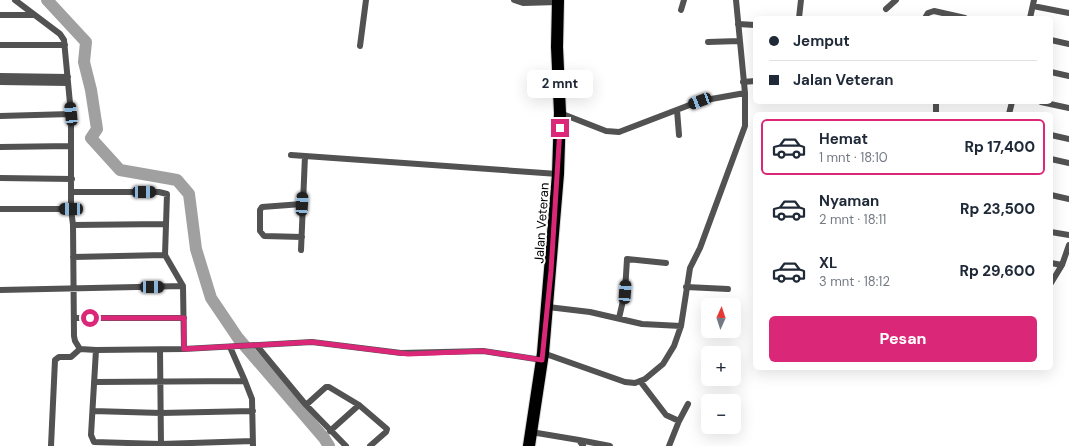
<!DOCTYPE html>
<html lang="id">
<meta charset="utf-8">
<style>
body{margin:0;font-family:"DM Sans",sans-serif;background:#f6f6f7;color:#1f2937;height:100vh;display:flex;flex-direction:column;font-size:15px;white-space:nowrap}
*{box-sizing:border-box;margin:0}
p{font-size:13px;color:#747a83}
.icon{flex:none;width:22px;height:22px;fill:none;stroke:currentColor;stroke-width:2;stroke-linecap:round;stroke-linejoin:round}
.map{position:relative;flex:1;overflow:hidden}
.side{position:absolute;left:753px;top:112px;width:300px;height:258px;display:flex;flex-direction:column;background:#fff;border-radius:6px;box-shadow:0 4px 16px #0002}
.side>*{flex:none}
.hud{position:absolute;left:753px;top:16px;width:300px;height:88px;border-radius:6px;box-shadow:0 4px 16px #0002;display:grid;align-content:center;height:88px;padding:0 16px;background:#fff}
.needle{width:26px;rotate:3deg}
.fabs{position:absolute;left:701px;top:298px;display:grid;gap:8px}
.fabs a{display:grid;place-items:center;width:40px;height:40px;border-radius:6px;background:#fff;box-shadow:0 4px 16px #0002;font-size:20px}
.end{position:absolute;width:18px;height:18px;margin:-9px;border:5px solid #db2777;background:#fff;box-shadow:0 0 0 2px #fff}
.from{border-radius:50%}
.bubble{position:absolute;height:28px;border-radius:6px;background:#fff;box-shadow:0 4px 16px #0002;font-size:13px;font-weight:800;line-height:28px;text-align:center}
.car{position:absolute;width:12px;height:24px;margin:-12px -6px;border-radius:5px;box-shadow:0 0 3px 1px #0007;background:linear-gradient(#222 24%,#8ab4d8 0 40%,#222 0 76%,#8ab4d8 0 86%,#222 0)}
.hud b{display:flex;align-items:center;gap:14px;height:38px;font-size:15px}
.hud b+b{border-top:1px solid #e0e1e3}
.hud i{width:10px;height:10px;background:#1f2937}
ul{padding:7px 0 0;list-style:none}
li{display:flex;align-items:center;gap:12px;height:56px;margin:0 8px 6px;padding:0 8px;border:2px solid transparent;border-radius:6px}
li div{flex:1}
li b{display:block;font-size:15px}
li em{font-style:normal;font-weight:800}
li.active{border-color:#db2777}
li>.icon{width:36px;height:36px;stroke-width:1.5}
.cta{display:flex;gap:8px;margin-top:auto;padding:8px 16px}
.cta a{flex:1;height:46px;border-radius:6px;background:#db2777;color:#fff;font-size:16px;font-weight:800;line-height:46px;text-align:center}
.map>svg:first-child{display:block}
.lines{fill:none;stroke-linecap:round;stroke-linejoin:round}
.river{stroke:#a0a0a0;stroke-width:12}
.highway-casing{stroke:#dbdbdb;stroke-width:14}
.street{stroke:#525252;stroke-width:6}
.highway{stroke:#000;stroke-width:12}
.route{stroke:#db2777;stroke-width:5}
.labels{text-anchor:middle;stroke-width:4;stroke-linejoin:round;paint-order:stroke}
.street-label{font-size:13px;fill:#000;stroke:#fff}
</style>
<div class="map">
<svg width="1069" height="446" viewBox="0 0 1069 446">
<rect width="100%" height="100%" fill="#fff"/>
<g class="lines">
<path class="river" d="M 47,0 L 86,42 L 84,62 L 91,90 L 97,129 L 91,138 L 120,170 L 177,180 L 189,194 L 196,249 L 211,298 L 238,338 L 324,438 L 329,446"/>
<defs>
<path id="highway" d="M 529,446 L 543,353 L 558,174 L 560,113 L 557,47 L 558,0"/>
</defs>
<use href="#highway" class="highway-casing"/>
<path class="street" d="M 15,0 L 60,34 L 64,40 L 71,114 L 71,209 L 73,225 L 74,336 L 75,341 L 80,349 L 96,350 L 184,349 L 312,342 L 401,353 L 483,351 L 542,360
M 514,0 L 523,3 L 558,2
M 1033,6 L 1069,13
M 886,9 L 896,0
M 681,10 L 684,0
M 0,15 L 33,15
M 799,18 L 801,0
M 925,18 L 928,13 L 934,11 L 965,18
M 1030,18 L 1034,0
M 738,24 L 755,25
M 1051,40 L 1069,44
M 708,42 L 739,41
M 0,45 L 65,45
M 360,46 L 366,0
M 1051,72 L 1069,76
M 0,76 L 68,77
M 0,82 L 68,83
M 743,82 L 755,81
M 1041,102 L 1069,108
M 677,110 L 679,135
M 560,113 L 606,131 L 619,132 L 700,101 L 745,93
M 936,114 L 936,102
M 1009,114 L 1012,102
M 0,116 L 71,114
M 1051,135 L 1069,139
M 0,147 L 71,146
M 291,155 L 305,156 L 301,250
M 305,156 L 558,174
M 1051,159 L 1069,163
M 0,178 L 72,179
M 72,192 L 159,192 L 167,194 L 165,255 L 183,286 L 184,349
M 1051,195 L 1069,199
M 0,209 L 71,209
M 73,225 L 166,224
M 1051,232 L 1069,235
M 302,237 L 264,236 L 260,231 L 260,210 L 262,207 L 302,204
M 73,257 L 165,255
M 1051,263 L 1062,265
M 1051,283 L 1062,265 L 1069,245
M 686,287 L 728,289
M 0,290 L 183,286
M 548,307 L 590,312 L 642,324 L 681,326
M 74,318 L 184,318
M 619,318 L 625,292 L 627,259 L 666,263
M 257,346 L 306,405 L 346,446
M 230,347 L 245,381 L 252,399 L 253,446
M 96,350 L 91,435 L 94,442 L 161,444 L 253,441
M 160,350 L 161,446
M 543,353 L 625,382 L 635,383 L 645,379 L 663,364 L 674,346 L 681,326 L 690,268 L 700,248 L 745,126 L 745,93 L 736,0
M 640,381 L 666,415 L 679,421
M 94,382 L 245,381
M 306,405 L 326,387 L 329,387 L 359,405 L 387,429 L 386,432 L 370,446
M 93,411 L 161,413 L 253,411
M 330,431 L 359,405
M 531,432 L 579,440 L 583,446
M 579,440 L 610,446
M 51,446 L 55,360 L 59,357 L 71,357 L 80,349
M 669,446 L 679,421 L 688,404"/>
<use href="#highway" class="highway"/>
</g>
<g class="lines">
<path class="route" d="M 90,318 L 184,318 L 184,349 L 312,342 L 408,354 L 483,351 L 542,360 L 551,271 L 560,128"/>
</g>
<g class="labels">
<g class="street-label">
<text transform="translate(541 223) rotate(-86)" y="5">Jalan Veteran</text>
</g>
</g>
</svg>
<div class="fabs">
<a><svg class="needle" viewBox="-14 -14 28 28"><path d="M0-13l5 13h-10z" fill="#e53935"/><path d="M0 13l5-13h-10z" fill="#747a83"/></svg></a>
<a>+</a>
<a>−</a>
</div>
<i class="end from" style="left:90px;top:318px"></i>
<i class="end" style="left:560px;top:128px"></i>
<div class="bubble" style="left:527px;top:70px;width:66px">2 mnt</div>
<i class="car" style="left:700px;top:101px;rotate:249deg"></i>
<i class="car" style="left:71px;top:114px;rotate:354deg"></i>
<i class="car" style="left:144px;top:192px;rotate:89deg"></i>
<i class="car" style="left:302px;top:204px;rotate:3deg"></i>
<i class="car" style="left:71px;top:209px;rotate:270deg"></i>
<i class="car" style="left:152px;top:287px;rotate:90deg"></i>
<i class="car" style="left:625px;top:292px;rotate:4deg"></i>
<div class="hud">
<b><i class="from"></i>Jemput</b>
<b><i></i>Jalan Veteran</b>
</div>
<section class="side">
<ul>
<li class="active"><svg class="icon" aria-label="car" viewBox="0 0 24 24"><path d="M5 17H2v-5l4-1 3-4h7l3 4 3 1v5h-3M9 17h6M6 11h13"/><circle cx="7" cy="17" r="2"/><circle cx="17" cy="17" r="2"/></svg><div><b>Hemat</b><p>1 mnt · 18:10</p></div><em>Rp 17,400</em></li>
<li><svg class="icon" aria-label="car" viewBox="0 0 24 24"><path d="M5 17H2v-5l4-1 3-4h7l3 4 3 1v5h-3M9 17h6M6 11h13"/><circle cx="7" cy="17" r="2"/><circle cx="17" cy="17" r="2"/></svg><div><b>Nyaman</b><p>2 mnt · 18:11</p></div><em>Rp 23,500</em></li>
<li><svg class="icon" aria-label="car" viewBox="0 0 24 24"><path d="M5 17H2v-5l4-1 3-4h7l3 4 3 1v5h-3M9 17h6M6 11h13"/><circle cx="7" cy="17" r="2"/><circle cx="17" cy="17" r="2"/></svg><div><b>XL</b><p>3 mnt · 18:12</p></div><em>Rp 29,600</em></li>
</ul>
<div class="cta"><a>Pesan</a></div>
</section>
</div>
